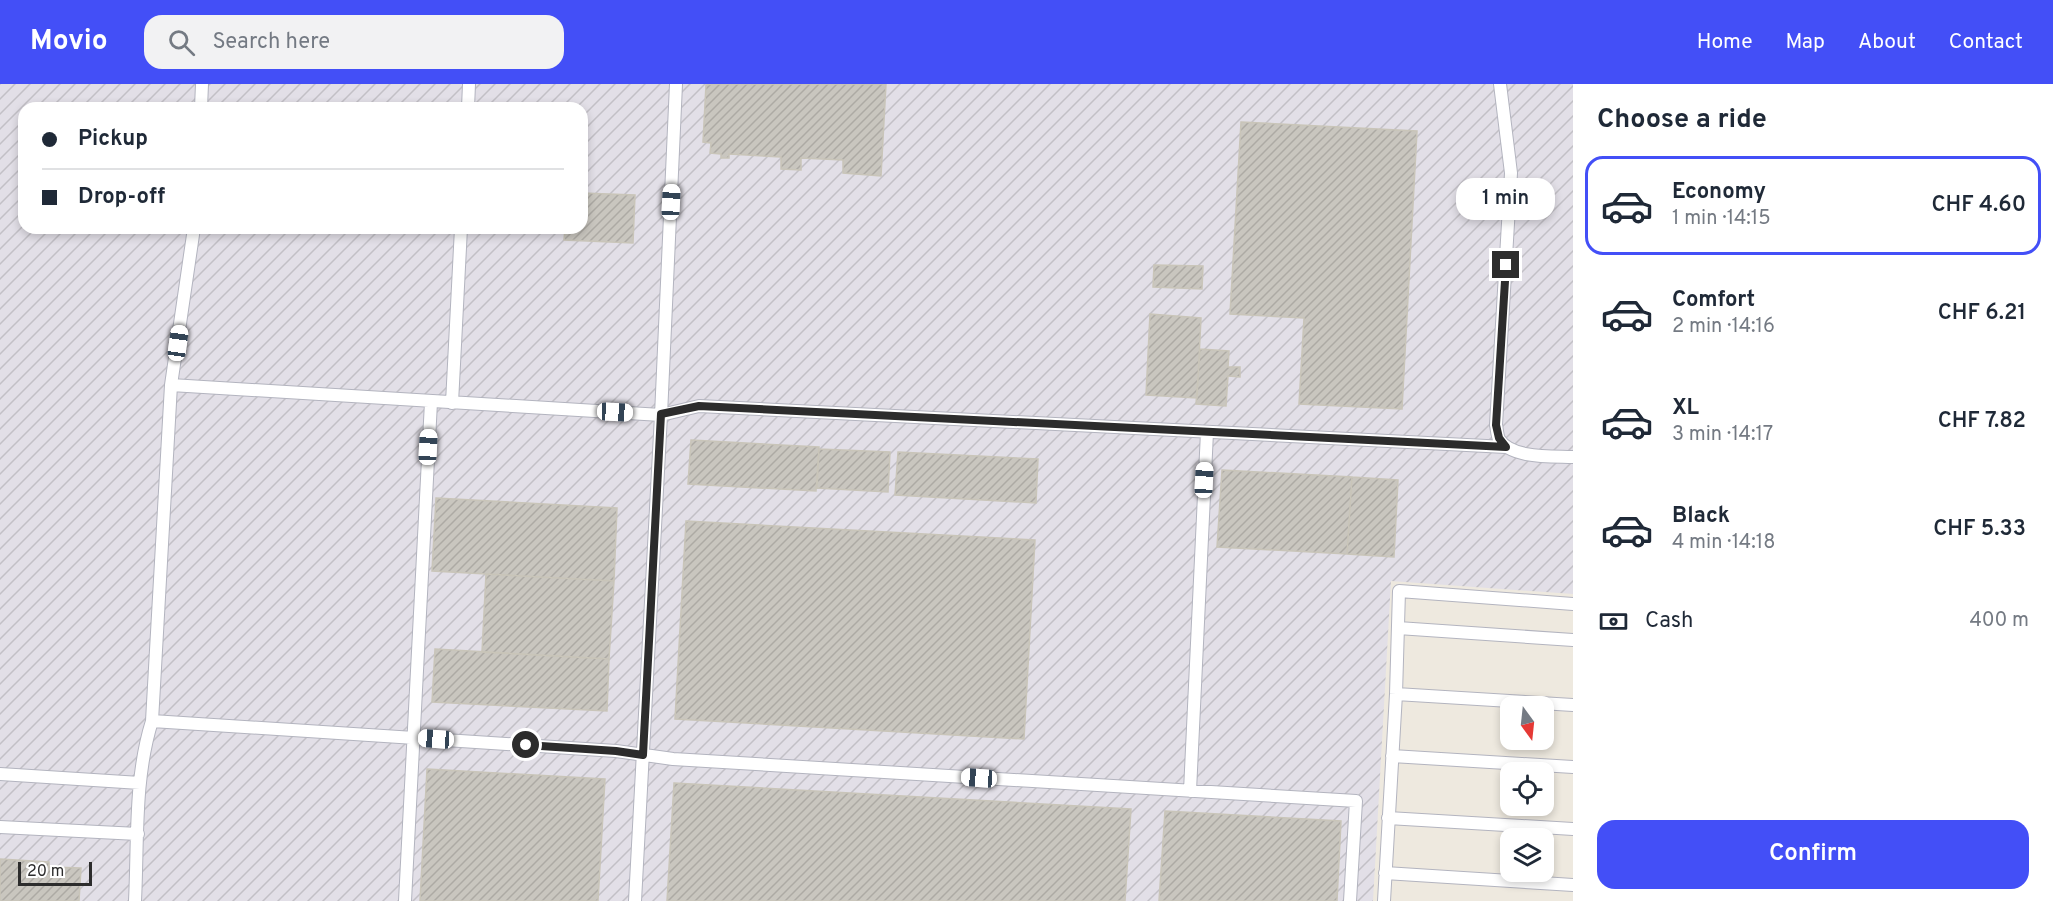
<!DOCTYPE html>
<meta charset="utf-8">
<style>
body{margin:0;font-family:Overpass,sans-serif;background:#f2f2f3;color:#1f2937;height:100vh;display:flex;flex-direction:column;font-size:22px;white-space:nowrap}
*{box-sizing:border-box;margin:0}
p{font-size:20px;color:#747a83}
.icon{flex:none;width:33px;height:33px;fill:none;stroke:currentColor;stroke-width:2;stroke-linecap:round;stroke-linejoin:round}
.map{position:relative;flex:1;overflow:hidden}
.drawer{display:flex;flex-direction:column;background:#fff;width:480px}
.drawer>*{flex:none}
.top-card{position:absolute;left:18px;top:18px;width:570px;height:132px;border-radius:18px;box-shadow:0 3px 9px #0003;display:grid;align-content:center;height:132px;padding:0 24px;background:#fff}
.needle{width:39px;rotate:165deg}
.fabs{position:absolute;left:1500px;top:612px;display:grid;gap:12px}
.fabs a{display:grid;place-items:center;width:54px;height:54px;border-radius:12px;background:#fff;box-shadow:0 3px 9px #0003;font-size:30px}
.scale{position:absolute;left:18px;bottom:15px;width:74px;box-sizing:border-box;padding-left:6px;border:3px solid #2c2c2c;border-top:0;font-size:16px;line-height:21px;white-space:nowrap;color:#2c2c2c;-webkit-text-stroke:4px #fff;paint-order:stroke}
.end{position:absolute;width:27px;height:27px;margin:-14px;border:8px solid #2c2c2c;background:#fff;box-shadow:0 0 0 3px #fff}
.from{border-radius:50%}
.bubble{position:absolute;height:42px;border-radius:18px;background:#fff;box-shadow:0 3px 9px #0003;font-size:20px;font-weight:600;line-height:42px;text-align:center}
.car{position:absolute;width:18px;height:36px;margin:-18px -9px;border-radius:8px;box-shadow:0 0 4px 2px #0007;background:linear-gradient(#fff 24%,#345 0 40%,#fff 0 76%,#345 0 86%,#fff 0)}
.top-card b{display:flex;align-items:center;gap:21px;height:57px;font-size:22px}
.top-card b+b{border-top:2px solid #e0e1e3}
.top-card i{width:15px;height:15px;background:#1f2937}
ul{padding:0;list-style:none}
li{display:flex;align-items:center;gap:18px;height:99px;margin:0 12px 9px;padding:0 12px;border:3px solid transparent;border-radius:18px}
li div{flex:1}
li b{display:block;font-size:22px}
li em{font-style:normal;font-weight:600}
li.current{border-color:#434ff7}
li>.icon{width:54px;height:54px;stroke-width:1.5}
h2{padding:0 24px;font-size:27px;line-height:72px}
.pay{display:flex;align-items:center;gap:15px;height:66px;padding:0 24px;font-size:22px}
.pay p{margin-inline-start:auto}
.button{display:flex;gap:12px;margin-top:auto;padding:12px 24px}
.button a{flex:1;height:69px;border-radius:18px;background:#434ff7;color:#fff;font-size:24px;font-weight:600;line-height:69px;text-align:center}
header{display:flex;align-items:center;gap:36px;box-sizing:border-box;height:84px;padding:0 30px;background:#434ff7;color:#fff}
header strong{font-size:28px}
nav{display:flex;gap:33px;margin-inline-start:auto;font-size:21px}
.search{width:420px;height:54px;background:#f2f2f3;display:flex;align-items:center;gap:15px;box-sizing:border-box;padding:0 21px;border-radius:18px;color:#747a83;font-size:22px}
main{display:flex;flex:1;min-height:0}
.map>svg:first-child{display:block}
.industrial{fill:url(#industrial-furrows);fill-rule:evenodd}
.building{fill:url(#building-hatch);stroke:#c9c5b9;stroke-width:1.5}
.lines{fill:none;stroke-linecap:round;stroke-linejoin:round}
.service-casing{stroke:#b3b4bf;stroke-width:14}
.service{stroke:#fff;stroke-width:12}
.route{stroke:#2c2c2c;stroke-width:8}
</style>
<header>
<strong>Movio</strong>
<div class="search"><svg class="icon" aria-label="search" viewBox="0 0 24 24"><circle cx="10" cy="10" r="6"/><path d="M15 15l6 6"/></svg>Search here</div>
<nav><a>Home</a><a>Map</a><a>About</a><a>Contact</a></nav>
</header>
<main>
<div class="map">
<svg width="1573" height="817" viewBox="0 0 1573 817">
<defs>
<pattern id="industrial-furrows" width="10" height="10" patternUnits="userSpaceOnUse" patternTransform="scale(1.5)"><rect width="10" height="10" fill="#e2dfe7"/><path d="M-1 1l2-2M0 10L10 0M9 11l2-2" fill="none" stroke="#c2c0c6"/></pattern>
<pattern id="building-hatch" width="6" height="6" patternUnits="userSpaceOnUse" patternTransform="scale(1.5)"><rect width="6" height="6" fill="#c9c6bf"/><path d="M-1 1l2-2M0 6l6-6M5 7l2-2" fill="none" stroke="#adaaa4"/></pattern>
</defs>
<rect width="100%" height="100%" fill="#eee9df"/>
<path class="industrial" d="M 0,0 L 1573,0 L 1573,510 L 1391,497 L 1373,817 L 0,817 ZM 24,24 L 582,24 L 582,144 L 24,144 Z"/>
<path class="building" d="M 714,0 L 886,0 L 881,92 L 843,89 L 843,76 L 801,74 L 801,86 L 781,85 L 781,73 L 729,70 L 729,74 L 721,74 L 721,70 L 710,69 L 711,59 L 703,58 L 706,1 Z
M 1241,38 L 1417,47 L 1402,325 L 1299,320 L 1304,234 L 1230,230 Z
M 582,109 L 635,111 L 633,159 L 564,156 L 565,144 L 582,144 Z
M 1154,181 L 1203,182 L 1202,205 L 1153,203 Z
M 1150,230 L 1201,234 L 1197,314 L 1146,311 Z
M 1200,265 L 1229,267 L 1228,283 L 1240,283 L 1240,293 L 1228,292 L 1226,322 L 1196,320 Z
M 691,356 L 819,363 L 816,407 L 688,400 Z
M 819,365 L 890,368 L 888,408 L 817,404 Z
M 898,368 L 1038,375 L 1036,419 L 895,411 Z
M 1222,386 L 1352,393 L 1347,470 L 1217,463 Z
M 1352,393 L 1398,396 L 1394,473 L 1347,470 Z
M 436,414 L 617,424 L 614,497 L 432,487 Z
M 686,437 L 1035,456 L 1024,655 L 675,635 Z
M 486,490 L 614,497 L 609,575 L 482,568 Z
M 435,565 L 609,575 L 607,627 L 432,618 Z
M 427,685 L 605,695 L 598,817 L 420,817 Z
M 674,699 L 1131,725 L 1125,817 L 667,817 Z
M 1165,727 L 1341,737 L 1337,817 L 1159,817 Z
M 0,775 L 49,778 L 49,783 L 81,784 L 79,817 L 0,817 Z"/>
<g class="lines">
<defs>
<path id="service" d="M 1500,0 L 1511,89 L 1496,341 C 1497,345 1497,351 1499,355 C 1511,375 1553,372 1573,373
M 201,24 L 202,0
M 468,24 L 469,0
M 171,301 L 661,331 L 699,322 L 1506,363
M 452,319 L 461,144
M 1398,544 L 1573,556
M 1396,610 L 1573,621
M 152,637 L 616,667 L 673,675 L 1356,717 L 1350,817
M 1392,672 L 1573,683
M 0,690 L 140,699
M 1190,707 L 1207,348
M 1388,734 L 1573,745
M 0,743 L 138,750
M 1385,789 L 1573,801
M 135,817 C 138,757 134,694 152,637 L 171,301 L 194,144
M 405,817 L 431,318
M 635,817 L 661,331 L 676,0
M 1384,817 L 1396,610 L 1399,507 L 1573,520"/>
</defs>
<use href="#service" class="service-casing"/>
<use href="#service" class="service"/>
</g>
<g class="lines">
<path class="route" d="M 526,661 L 616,667 L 643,671 L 661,330 L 699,322 L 1506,363 L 1499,354 L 1496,341 L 1506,181"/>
</g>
</svg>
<div class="fabs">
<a><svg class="needle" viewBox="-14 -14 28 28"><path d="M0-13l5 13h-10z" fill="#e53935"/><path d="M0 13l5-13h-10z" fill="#747a83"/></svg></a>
<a><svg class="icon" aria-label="locate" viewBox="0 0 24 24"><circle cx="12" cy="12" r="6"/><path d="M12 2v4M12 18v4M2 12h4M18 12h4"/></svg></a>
<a><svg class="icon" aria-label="layers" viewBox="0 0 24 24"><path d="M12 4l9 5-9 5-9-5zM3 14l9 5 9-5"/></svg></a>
</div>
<div class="scale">20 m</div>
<i class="end from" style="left:526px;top:661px"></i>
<i class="end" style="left:1506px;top:181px"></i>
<div class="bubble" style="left:1456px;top:94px;width:99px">1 min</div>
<i class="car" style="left:671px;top:118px;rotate:3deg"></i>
<i class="car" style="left:178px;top:259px;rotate:8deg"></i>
<i class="car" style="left:615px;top:328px;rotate:93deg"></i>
<i class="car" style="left:428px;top:363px;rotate:3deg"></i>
<i class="car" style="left:1204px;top:396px;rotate:3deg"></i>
<i class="car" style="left:436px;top:655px;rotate:274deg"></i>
<i class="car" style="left:979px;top:694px;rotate:274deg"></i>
<div class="top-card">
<b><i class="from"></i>Pickup</b>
<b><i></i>Drop-off</b>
</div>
</div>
<section class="drawer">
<h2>Choose a ride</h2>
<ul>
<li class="current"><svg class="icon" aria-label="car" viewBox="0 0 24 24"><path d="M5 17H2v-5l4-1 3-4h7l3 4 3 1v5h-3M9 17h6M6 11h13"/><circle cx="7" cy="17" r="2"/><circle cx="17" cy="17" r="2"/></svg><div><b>Economy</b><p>1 min · 14:15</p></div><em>CHF 4.60</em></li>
<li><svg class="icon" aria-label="car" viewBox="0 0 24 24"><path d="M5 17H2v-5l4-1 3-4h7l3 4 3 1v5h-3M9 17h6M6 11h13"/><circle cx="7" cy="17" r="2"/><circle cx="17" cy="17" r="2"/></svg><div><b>Comfort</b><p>2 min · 14:16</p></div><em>CHF 6.21</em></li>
<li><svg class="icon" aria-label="car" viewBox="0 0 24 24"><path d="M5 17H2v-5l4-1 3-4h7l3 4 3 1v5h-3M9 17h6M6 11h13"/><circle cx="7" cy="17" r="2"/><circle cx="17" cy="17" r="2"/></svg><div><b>XL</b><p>3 min · 14:17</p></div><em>CHF 7.82</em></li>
<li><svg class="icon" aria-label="car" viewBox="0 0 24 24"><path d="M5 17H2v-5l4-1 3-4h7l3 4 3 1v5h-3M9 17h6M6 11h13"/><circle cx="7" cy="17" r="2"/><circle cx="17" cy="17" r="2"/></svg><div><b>Black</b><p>4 min · 14:18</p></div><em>CHF 5.33</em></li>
</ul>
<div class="pay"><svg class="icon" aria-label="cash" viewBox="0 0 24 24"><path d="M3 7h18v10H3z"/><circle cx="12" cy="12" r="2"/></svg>Cash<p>400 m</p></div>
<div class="button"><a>Confirm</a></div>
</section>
</main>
